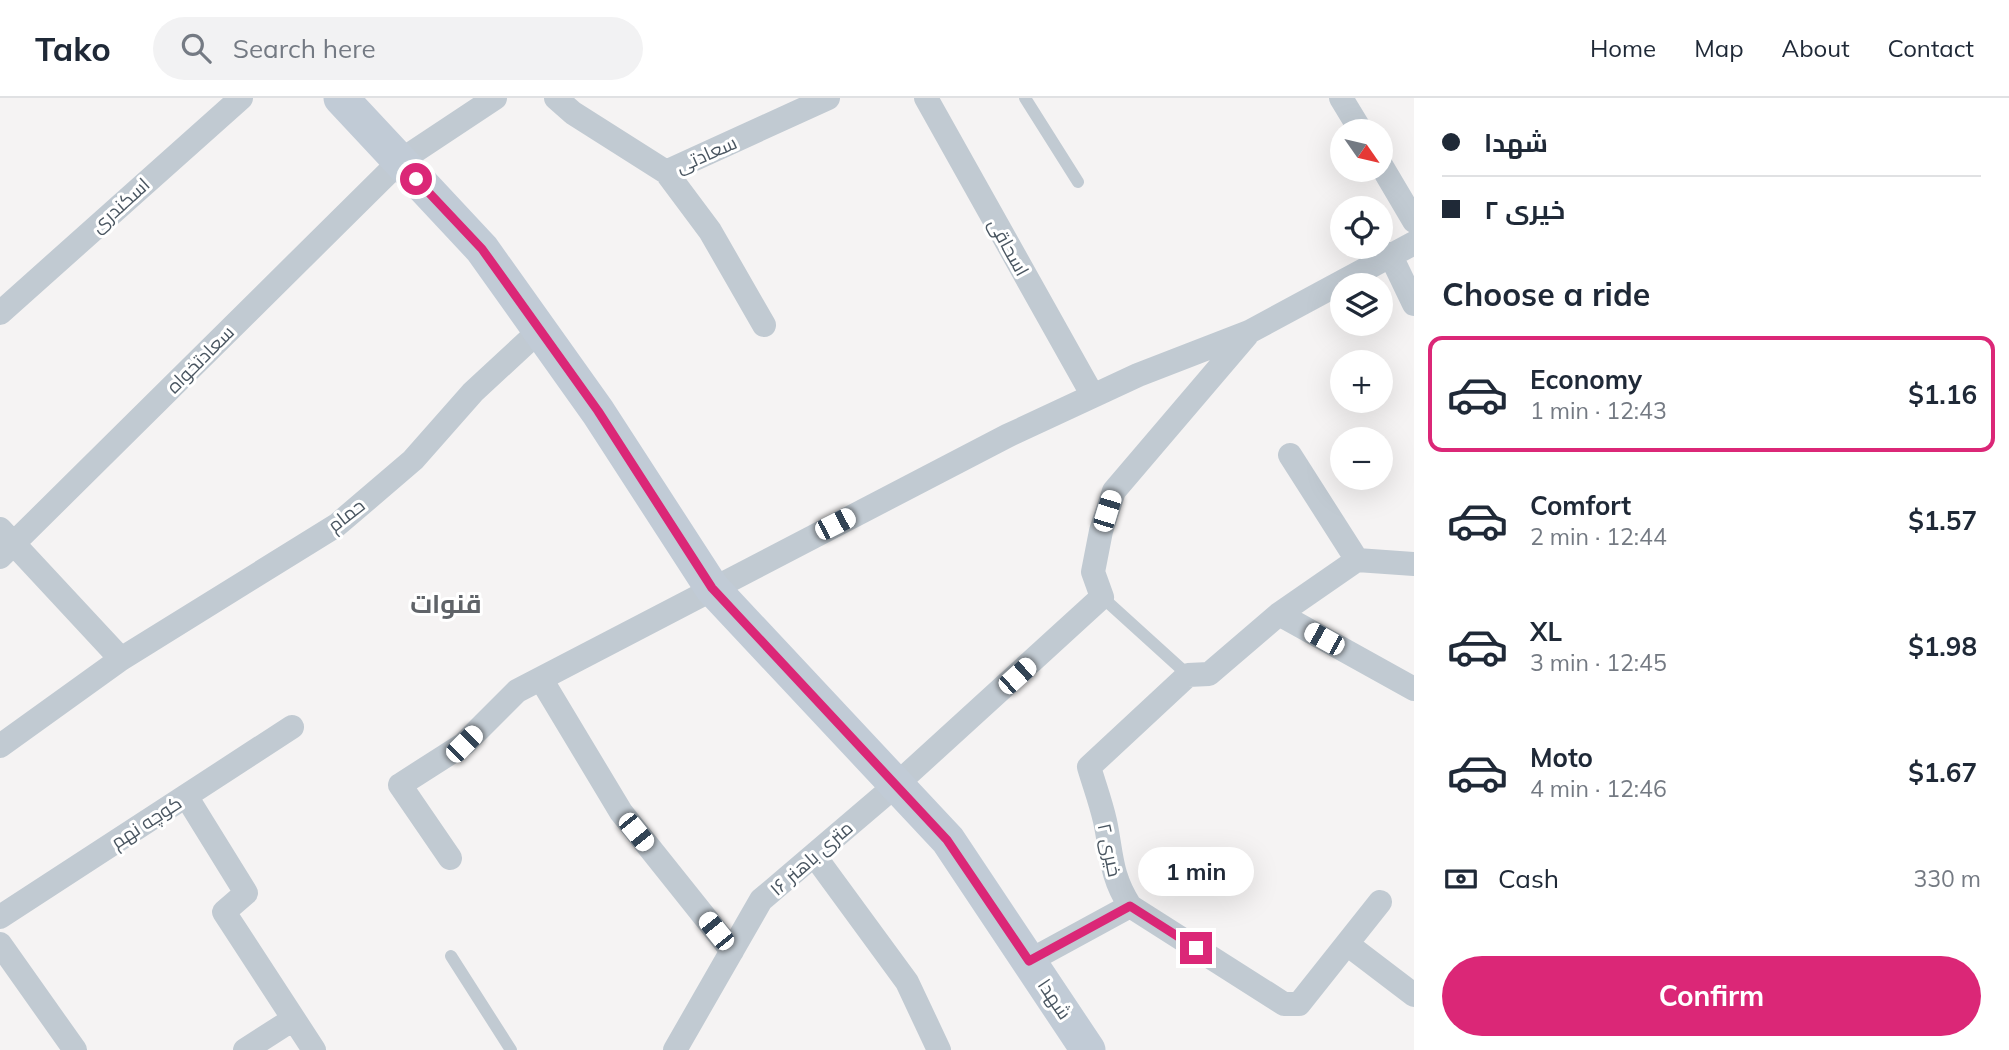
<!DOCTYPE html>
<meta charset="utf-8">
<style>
body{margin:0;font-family:Mulish,Cairo,sans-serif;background:#f2f2f3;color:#1f2937;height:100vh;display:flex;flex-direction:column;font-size:26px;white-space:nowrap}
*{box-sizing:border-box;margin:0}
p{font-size:23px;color:#747a83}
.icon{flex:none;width:38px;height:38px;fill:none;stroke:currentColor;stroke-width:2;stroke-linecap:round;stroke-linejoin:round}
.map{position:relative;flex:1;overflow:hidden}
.drawer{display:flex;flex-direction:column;background:#fff;width:595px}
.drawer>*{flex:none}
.top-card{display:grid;align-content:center;height:154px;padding:0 28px;background:#fff}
.needle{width:46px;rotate:124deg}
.fabs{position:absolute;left:1330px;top:21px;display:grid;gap:14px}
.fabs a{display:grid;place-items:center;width:63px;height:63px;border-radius:50%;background:#fff;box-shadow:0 7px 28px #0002;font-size:35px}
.end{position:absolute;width:32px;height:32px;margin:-16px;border:9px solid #db2777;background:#fff;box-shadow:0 0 0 4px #fff}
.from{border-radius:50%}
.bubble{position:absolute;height:49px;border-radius:24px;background:#fff;box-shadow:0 7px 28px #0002;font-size:23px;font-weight:700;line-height:49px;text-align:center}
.car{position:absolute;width:21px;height:42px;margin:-21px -10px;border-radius:9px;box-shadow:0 0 5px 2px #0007;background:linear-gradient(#fff 24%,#345 0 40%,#fff 0 76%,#345 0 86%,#fff 0)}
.top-card b{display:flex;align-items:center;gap:24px;height:66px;font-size:26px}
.top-card b+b{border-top:2px solid #e0e1e3}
.top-card i{width:18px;height:18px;background:#1f2937}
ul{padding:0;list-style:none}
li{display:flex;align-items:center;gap:21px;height:116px;margin:0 14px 10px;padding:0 14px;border:4px solid transparent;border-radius:14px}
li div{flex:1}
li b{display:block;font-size:26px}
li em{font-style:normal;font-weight:700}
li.active{border-color:#db2777}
li>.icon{width:63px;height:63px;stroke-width:1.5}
h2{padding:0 28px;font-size:32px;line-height:84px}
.pay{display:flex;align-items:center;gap:18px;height:77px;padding:0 28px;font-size:26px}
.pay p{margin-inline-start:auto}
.cta{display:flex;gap:14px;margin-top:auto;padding:14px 28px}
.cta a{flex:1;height:80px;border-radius:42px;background:#db2777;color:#fff;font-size:28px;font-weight:700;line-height:80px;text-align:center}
header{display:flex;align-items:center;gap:42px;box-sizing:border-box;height:98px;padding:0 35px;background:#fff;border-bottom:2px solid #e0e1e3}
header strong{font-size:33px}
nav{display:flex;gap:38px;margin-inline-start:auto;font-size:24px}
.search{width:490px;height:63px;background:#f2f2f3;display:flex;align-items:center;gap:18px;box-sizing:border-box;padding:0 24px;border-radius:38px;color:#747a83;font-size:26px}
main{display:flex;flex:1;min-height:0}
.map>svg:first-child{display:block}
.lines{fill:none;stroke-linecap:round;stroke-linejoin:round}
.lane{stroke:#c1cad2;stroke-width:12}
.street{stroke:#c1cad2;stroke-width:24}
.secondary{stroke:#c1cbd6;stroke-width:35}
.route{stroke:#db2777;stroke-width:9}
.labels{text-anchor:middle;stroke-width:6;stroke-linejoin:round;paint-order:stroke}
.street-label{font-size:19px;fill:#4a5661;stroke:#fff}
.district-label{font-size:26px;font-weight:bold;fill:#5f6368;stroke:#fff}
</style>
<header>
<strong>Tako</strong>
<div class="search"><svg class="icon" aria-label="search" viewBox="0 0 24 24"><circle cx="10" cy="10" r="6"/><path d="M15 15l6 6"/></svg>Search here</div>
<nav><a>Home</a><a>Map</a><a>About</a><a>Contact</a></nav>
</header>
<main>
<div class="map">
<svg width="1414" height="952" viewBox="0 0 1414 952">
<rect width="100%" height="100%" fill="#f5f3f3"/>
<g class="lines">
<path class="lane" d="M 1025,0 L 1078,84
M 1102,499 L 1188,577
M 451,858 L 511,952"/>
<path class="street" d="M 556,0 L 573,15 L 666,74 L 828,0
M 926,0 L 1093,298
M 1341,0 L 1361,33
M 1381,67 L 1414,123
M 666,74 L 710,133 L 764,227
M 1390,156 L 1414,206
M 0,215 L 241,0
M 1290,357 L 1357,462
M 0,431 L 121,561
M 0,459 L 400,63 L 495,0
M 1279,516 L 1414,591
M 541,581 L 621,714 L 732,853
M 0,648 L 121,561 L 337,427 L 413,362 L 473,294 L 540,232
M 186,698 L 246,795 L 224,814 L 314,952
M 814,757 L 907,884 L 939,952
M 450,760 L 400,687 L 464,646 L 517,593 L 1007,338 L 1138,277 L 1249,234 L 1414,145
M 1380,804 L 1299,906 L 1284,906 L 1130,808 C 1110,777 1112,756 1105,723 C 1101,705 1094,686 1089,669 L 1188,577 L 1209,576 L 1279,516 L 1357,462 L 1414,466
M 0,819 L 292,629
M 0,846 L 75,952
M 1347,846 L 1414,897
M 1029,863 L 1130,808
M 245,952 L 292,922
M 675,952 L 761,802 L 896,687 L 1102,499 L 1093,474 L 1101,433 L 1114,393 L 1247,237"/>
<path class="secondary" d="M 341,0 L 482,151 L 598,314 L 712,490 L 948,742 L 1088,952"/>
</g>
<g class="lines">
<path class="route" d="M 416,81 L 482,151 L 598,313 L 712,490 L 947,742 L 1029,863 L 1130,808 L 1196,850"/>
</g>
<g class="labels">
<g class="street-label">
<text transform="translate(706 56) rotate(-24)" y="7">سعادتی</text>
<text transform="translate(120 107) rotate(-42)" y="7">اسکندری</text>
<text transform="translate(1009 149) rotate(61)" y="7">اسحاقی</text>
<text transform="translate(200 261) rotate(-45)" y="7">سعادتخواه</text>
<text transform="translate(346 417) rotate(-38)" y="7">حمام</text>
<text transform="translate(146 724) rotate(-33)" y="7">کوچه نهم</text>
<text transform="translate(1110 752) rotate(78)" y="7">خیری ۲</text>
<text transform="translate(811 760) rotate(-41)" y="7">۱۶ متری باهنر</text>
<text transform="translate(1055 901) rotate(56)" y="7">شهدا</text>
</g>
<g class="district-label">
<text x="446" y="515">قنوات</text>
</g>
</g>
</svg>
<div class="fabs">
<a><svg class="needle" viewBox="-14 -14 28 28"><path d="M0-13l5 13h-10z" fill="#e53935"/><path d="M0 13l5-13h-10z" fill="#747a83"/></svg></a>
<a><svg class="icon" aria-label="locate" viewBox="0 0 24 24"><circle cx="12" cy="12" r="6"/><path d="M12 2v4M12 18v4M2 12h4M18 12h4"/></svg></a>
<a><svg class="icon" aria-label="layers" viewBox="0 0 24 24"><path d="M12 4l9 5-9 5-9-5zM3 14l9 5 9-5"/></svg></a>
<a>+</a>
<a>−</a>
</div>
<i class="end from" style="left:416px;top:81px"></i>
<i class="end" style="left:1196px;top:850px"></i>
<div class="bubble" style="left:1138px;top:749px;width:116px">1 min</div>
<i class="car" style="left:1107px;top:413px;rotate:17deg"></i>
<i class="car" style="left:835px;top:426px;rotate:63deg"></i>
<i class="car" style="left:1324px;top:541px;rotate:299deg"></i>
<i class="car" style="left:1017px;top:578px;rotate:48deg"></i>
<i class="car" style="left:464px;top:646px;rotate:45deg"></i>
<i class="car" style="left:636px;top:734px;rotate:141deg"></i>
<i class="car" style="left:716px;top:833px;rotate:321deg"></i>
</div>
<section class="drawer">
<div class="top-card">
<b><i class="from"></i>شهدا</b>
<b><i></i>خیری ۲</b>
</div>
<h2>Choose a ride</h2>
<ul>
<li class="active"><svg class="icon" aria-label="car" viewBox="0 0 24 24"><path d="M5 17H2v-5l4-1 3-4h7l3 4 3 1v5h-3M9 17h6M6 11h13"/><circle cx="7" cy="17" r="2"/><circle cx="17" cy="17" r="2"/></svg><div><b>Economy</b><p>1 min · 12:43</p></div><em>$1.16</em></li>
<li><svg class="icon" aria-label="car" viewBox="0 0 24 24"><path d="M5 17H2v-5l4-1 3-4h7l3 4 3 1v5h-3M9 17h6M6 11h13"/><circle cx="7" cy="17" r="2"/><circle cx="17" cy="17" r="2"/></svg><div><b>Comfort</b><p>2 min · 12:44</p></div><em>$1.57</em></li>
<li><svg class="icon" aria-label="car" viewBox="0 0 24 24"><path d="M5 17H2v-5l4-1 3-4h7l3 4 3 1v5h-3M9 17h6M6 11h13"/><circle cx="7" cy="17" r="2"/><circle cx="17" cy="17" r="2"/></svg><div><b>XL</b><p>3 min · 12:45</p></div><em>$1.98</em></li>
<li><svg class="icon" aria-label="car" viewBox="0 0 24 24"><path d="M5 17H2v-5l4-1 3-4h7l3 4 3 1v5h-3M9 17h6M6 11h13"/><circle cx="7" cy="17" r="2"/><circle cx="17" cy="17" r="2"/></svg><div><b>Moto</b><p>4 min · 12:46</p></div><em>$1.67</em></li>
</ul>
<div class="pay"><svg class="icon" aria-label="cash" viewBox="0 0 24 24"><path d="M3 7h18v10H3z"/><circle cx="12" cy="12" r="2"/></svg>Cash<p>330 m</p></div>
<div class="cta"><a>Confirm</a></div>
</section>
</main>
